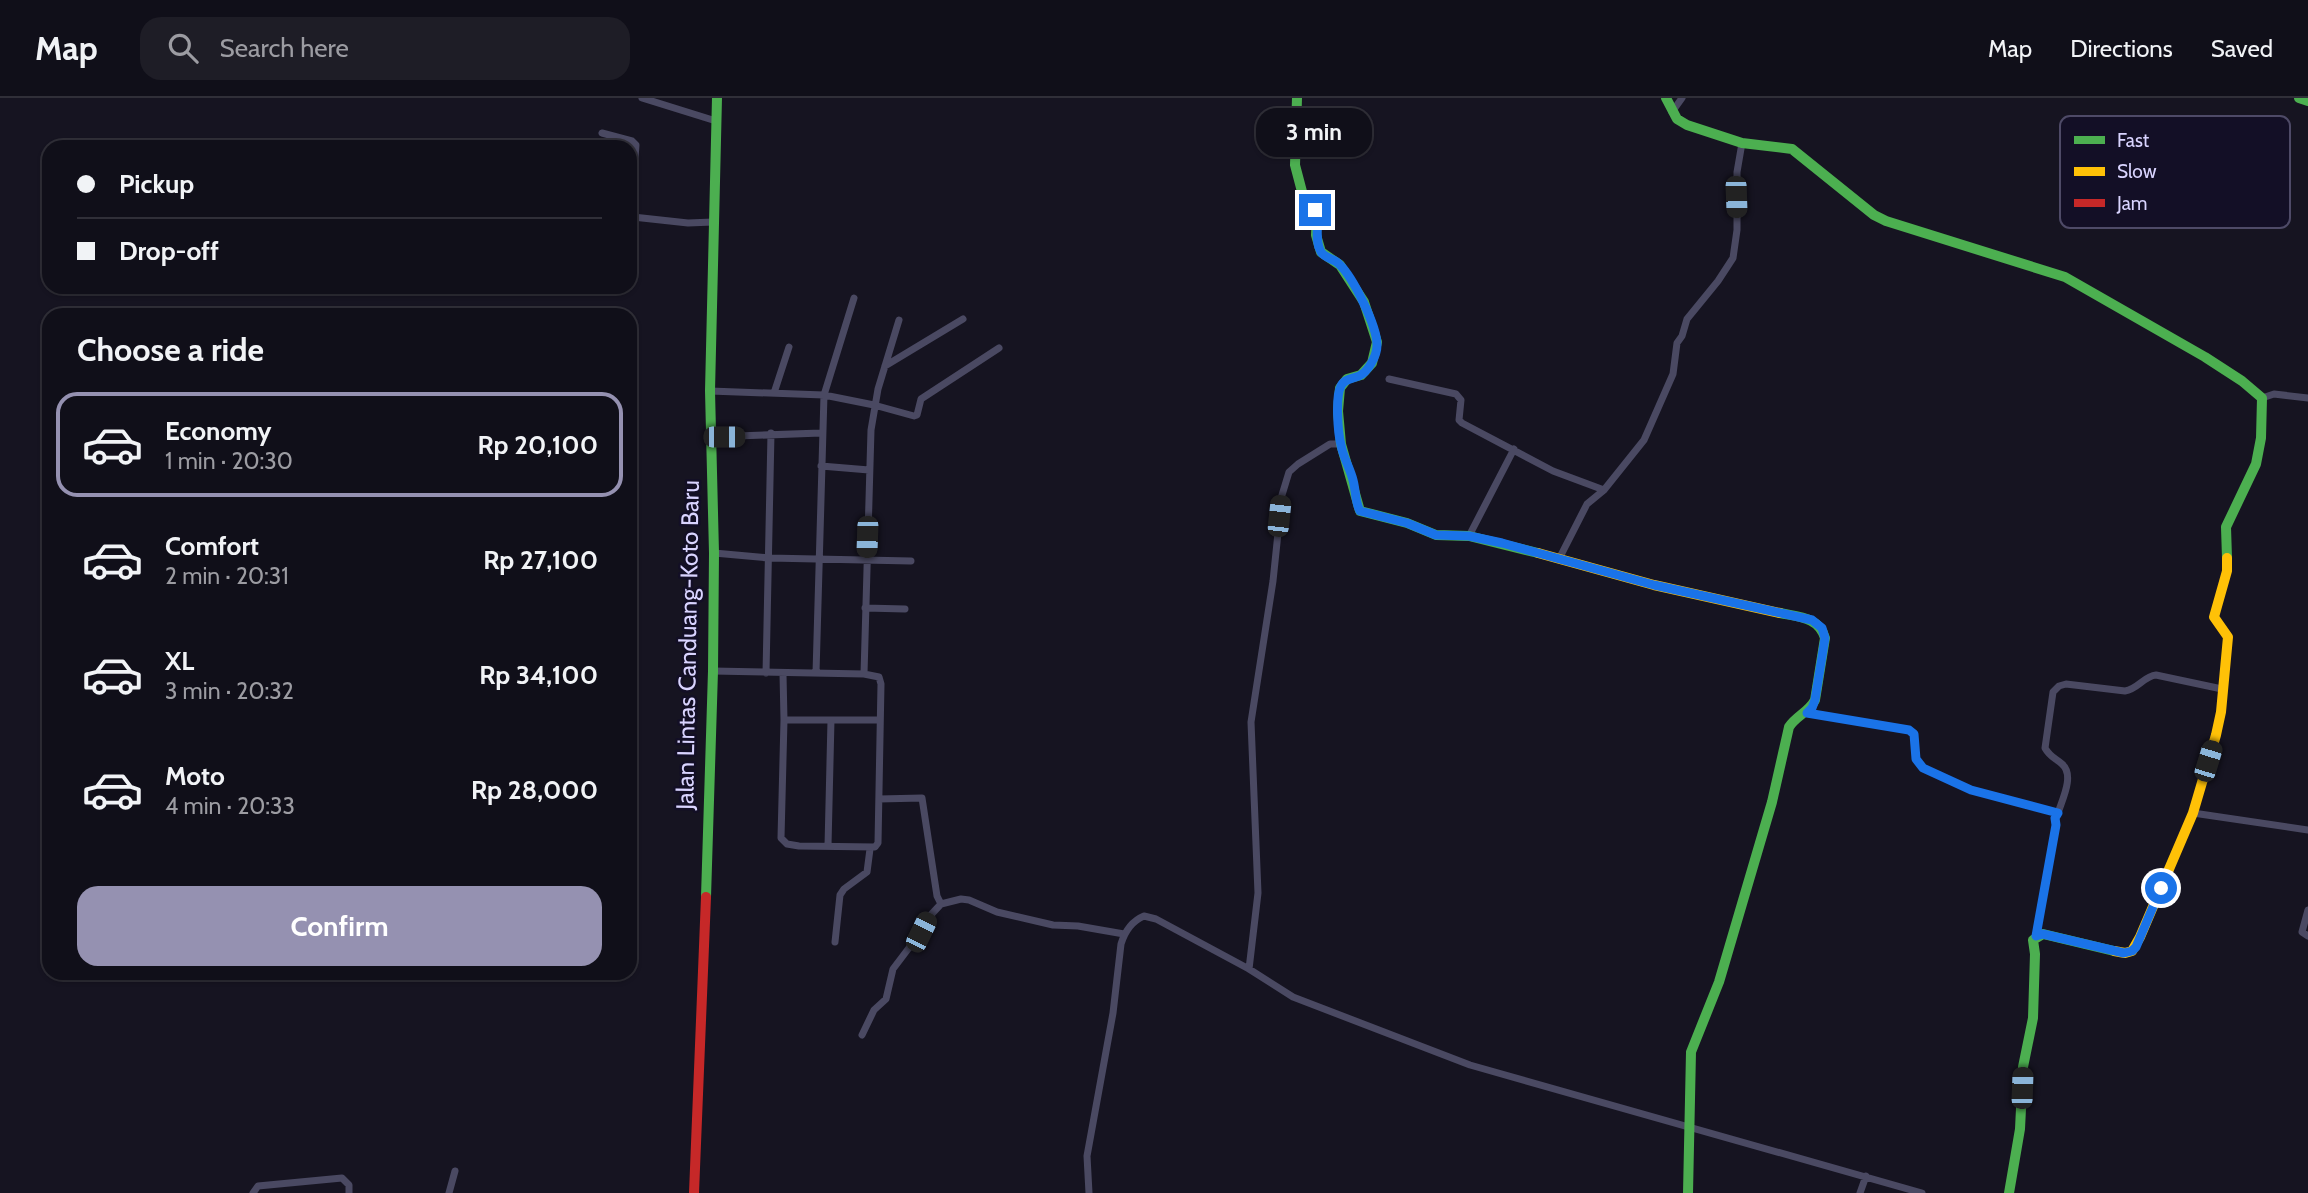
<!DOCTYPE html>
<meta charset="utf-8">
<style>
body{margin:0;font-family:Cabin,sans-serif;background:#1e1d26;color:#f1f3f6;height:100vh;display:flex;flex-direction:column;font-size:26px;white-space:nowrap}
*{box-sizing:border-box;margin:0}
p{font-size:23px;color:#9c9ca2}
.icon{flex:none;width:38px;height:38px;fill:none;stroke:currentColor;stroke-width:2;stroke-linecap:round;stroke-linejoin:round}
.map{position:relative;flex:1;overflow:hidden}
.panel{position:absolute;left:42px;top:210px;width:595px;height:672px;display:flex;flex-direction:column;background:#100f19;border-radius:21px;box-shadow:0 2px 5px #0004,0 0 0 2px #302f38}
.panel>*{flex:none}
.top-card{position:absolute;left:42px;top:42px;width:595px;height:154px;border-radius:21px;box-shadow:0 2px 5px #0004,0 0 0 2px #302f38;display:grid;align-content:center;height:154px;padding:0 35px;background:#100f19}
.end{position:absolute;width:32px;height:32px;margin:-16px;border:9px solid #1a73e8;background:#fff;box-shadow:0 0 0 4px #fff}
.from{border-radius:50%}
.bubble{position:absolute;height:49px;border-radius:21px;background:#100f19;box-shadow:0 2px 5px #0004,0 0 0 2px #302f38;font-size:23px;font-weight:700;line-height:49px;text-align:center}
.car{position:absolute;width:21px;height:42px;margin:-21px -10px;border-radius:9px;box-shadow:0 0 5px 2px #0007;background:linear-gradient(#222 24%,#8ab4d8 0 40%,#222 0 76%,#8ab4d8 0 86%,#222 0)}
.top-card b{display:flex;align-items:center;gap:24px;height:66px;font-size:26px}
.top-card b+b{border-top:2px solid #302f38}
.top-card i{width:18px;height:18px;background:#f1f3f6}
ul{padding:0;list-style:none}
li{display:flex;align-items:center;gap:21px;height:105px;margin:0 14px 10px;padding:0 21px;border:4px solid transparent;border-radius:21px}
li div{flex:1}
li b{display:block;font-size:26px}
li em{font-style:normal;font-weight:700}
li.on{border-color:#9591b1}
li>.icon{width:63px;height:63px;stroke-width:1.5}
h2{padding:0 35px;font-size:32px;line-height:84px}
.cta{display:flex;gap:14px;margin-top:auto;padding:14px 35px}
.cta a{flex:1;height:80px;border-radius:21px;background:#9591b1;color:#fff;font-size:28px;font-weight:700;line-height:80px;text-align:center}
header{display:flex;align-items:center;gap:42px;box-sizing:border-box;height:98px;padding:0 35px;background:#100f19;border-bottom:2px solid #302f38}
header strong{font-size:33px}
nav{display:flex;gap:38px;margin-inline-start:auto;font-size:24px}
.search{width:490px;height:63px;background:#1e1d26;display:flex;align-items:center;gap:18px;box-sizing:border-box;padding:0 24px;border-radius:21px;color:#9c9ca2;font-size:26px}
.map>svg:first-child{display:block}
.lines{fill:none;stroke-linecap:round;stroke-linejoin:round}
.street{stroke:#4a4962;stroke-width:7}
.fast{stroke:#4caf50;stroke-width:10}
.slow{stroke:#ffc107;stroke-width:10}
.jam{stroke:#c62828;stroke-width:10}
.route{stroke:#1a73e8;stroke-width:9}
.labels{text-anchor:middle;stroke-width:5;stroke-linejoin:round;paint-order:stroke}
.street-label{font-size:24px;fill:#d9d4ff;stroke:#130f26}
.key{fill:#130f26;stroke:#4e4a67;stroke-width:2}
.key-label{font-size:19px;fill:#d9d4ff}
</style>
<header>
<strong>Map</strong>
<div class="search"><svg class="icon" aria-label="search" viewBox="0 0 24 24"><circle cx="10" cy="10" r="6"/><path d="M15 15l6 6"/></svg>Search here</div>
<nav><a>Map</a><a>Directions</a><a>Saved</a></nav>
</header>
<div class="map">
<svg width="2308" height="1095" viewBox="0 0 2308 1095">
<rect width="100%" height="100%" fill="#161421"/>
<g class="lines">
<path class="street" d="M 642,0 L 716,23
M 1672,14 L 1682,0
M 602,35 L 632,43 L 636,47 L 631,112 L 633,119 L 688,125 L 713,124
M 885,268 L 963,221
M 1389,281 L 1456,296 L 1461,302 L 1459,322 L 1462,325 L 1553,373 L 1604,392
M 710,293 L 824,297 L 874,307 L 914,318 L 917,317 L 921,301 L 999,250
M 774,295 L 789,249
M 2262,300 L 2274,296 L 2308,300
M 710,339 L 821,335
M 821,368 L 869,372
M 1469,438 L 1514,351
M 714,455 L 769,460 L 911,463
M 1559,461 L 1587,406 L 1604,392 L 1644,342 L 1673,276 L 1677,245 L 1682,238 L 1687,221 L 1718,183 L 1733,160 L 1737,132 L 1737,74 L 1742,45
M 865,510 L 905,511
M 713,573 L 864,576 L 879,579 L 881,586 L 878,745 L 875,749 L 799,748 L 787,746 L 781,740 L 784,622 L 783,576
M 766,575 L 771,335
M 816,575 L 824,297 L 854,200
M 864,576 L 871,332 L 878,291 L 899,222
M 1807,615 L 1909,632 L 1914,636 L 1916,661 L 1923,670 L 1971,692 L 2058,715 L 2055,720 L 2056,727 L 2036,838
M 784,622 L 880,622
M 879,701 L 922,700 L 937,798 L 941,806 L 961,801 L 969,802 L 997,814 L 1053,827 L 1078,828 L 1124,836
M 2058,715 C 2062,702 2075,677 2062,666 C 2055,660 2050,659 2045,650 L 2053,594 L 2059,588 L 2066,586 L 2125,593 C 2138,591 2144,578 2156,577 L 2222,591
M 2193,715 L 2308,732
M 828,748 L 831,622
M 2308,812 L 2302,834 L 2308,838
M 835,844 L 840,797 L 844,791 L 867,774 L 870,751
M 1249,871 L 1258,795 L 1251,624 L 1273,483 L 1282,397 L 1289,374 L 1298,366 L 1330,346 L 1341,346
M 862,937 L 874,912 L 886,901 L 893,871 L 921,834 L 927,821 L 941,806
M 253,1095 L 258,1088 L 342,1080 L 349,1087 L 349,1095
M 449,1095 L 455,1073
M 1089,1095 L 1087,1058 L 1113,915 L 1121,846 C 1125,833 1132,823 1144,818 L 1156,821 L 1249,871 L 1293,899 L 1470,967 L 1922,1095
M 1860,1095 L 1866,1078"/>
<path class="fast" d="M 1297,0 L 1295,67 L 1305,105 L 1317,115 L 1316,137 L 1321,154 L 1340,167 L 1364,204 L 1377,244 L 1372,265 L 1361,277 L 1347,281 L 1340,290 L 1338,313 L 1341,346 L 1360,413 L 1407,425 L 1436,437 L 1469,438 L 1538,455
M 1666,0 L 1677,21 L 1687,27 L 1742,45 L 1792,51 L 1874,117 L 1886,123 L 2065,179 L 2205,259 L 2242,283 L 2262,300 L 2261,340 L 2256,366 L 2226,429 L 2227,460
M 2299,0 L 2308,3
M 706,799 L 713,573 L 714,455 L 710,293 L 717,0
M 1688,1095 L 1691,954 L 1719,884 L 1772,704 L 1789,629 C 1796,618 1809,614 1815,602 L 1825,540 C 1819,519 1799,519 1780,515
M 2009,1095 L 2020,1031 L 2023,969 L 2033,920 L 2035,856 L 2033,842 L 2043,836 L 2114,853"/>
<path class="slow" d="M 1538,455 L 1654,487 L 1780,515
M 2114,853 L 2125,855 L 2132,853 L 2140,839 L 2193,715 L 2216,637 L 2221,614 L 2228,539 L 2214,519 L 2227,473 L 2227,460"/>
<path class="jam" d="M 694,1095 L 706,799"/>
</g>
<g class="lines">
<path class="route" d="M 1315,112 C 1321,125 1313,140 1321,154 C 1325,160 1334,161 1339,166 C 1353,179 1377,228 1377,247 C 1377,258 1368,274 1359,278 C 1352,281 1344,281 1341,288 C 1335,299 1338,335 1341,347 C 1343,359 1350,370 1353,382 C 1356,393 1355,404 1360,413 L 1407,425 L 1436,437 L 1469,438 L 1502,445 L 1654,487 L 1812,522 L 1822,530 L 1825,540 L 1815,602 L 1812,610 L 1807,615 L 1909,632 L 1914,636 L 1916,661 L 1923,670 L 1971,692 L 2058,715 L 2055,720 L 2056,727 L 2036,838 L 2043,836 L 2124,855 L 2132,853 L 2136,849 L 2161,790"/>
</g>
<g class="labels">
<g class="street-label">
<text transform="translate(688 547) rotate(-89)" y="8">Jalan Lintas Canduang-Koto Baru</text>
</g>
</g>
<rect x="2060" y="18" width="230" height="112" rx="10" class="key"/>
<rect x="2074" y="38" width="31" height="8" fill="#4caf50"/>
<rect x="2074" y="69" width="31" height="9" fill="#ffc107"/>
<rect x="2074" y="101" width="31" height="8" fill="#c62828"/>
<g class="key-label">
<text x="2117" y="49">Fast</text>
<text x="2117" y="80">Slow</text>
<text x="2117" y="112">Jam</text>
</g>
</svg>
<i class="end from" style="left:2161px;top:790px"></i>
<i class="end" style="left:1315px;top:112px"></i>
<div class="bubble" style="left:1256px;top:10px;width:116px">3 min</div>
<i class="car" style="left:1736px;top:99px;rotate:178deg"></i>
<i class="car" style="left:724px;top:339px;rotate:90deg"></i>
<i class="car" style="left:1279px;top:418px;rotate:6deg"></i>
<i class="car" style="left:867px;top:439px;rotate:182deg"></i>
<i class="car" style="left:2208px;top:663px;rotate:17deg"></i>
<i class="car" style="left:921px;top:834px;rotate:26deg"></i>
<i class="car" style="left:2022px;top:990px;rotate:2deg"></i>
<div class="top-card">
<b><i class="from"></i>Pickup</b>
<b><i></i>Drop-off</b>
</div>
<section class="panel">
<h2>Choose a ride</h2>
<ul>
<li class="on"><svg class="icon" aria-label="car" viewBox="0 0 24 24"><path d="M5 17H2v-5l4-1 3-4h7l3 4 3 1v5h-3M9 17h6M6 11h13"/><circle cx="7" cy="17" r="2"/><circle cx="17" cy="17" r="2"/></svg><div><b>Economy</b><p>1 min · 20:30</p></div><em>Rp 20,100</em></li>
<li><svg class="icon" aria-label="car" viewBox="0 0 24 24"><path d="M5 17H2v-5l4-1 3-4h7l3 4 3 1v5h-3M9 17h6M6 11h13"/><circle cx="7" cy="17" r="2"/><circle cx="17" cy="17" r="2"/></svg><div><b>Comfort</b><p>2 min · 20:31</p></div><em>Rp 27,100</em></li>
<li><svg class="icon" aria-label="car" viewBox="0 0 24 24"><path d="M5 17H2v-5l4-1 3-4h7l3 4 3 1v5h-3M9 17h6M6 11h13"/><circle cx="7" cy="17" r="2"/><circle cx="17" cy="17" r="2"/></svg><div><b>XL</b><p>3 min · 20:32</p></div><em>Rp 34,100</em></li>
<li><svg class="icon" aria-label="car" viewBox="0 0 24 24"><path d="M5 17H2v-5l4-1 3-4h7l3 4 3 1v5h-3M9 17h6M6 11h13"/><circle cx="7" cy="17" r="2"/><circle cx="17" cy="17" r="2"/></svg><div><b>Moto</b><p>4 min · 20:33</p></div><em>Rp 28,000</em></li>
</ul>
<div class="cta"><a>Confirm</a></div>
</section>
</div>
